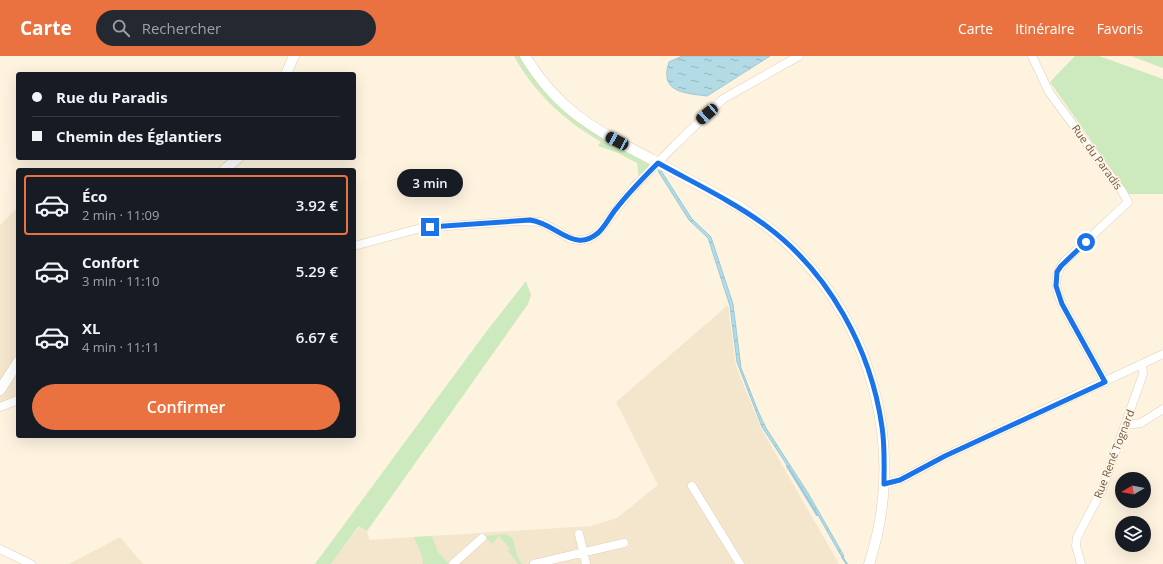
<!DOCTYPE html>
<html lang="fr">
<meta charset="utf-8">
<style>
body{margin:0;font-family:"Open Sans",sans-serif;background:#242831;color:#f1f3f6;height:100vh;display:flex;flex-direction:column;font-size:15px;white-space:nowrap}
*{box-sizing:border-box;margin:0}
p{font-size:13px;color:#9ea1a6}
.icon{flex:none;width:22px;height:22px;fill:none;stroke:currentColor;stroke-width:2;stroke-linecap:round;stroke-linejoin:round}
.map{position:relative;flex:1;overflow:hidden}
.side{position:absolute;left:16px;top:112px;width:340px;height:270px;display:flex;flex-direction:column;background:#171b24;border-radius:4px;box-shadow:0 4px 16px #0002}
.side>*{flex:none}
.banner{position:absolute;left:16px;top:16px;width:340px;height:88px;border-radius:4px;box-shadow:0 4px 16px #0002;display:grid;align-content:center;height:88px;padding:0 16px;background:#171b24}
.needle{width:26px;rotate:260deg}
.buttons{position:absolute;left:1115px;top:416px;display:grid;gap:8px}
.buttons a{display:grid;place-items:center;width:36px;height:36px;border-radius:50%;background:#171b24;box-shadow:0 4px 16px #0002;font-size:20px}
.end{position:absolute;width:18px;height:18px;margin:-9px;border:5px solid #1a73e8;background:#fff;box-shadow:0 0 0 2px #fff}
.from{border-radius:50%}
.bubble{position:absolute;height:28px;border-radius:14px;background:#171b24;box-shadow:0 4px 16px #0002;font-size:13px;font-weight:600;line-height:28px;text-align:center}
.car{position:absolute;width:12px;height:24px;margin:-12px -6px;border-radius:5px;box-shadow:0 0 3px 1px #0007;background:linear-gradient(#222 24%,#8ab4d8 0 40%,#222 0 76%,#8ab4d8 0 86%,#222 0)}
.banner b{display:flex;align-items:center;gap:14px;height:38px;font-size:15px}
.banner b+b{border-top:1px solid #363941}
.banner i{width:10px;height:10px;background:#f1f3f6}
ul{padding:7px 0 0;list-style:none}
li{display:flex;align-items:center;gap:12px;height:60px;margin:0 8px 6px;padding:0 8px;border:2px solid transparent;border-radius:4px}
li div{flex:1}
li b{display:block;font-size:15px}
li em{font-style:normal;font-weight:600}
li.selected{border-color:#ea7240}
li>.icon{width:36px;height:36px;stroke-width:1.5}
.button{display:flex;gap:8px;margin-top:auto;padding:8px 16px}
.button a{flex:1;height:46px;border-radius:24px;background:#ea7240;color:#fff;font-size:16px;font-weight:600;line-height:46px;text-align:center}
header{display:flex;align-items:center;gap:24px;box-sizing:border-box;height:56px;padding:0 20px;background:#ea7240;color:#fff}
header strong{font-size:19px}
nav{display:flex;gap:22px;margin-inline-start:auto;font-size:14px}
.search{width:280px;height:36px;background:#242831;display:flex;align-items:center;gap:10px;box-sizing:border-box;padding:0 14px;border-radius:22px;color:#9ea1a6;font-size:15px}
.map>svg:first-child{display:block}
.residential{fill:#f4e5cd}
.grass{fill:#cceabd}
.water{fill:url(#water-ripples);stroke:#99cad8}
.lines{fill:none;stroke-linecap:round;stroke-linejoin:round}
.stream{stroke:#99cad8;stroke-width:2}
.minor-casing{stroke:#e0cfbb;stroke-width:9}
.tertiary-casing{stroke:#e0cfbb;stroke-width:11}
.minor{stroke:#fff;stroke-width:8}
.tertiary{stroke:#fff;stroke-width:10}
.route{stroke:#1a73e8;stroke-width:5}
.labels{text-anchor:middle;stroke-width:3;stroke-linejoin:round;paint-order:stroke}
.street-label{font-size:11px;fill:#735946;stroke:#fff7e5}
</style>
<header>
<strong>Carte</strong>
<div class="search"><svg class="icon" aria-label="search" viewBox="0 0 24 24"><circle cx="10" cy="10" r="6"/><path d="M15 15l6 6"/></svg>Rechercher</div>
<nav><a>Carte</a><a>Itinéraire</a><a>Favoris</a></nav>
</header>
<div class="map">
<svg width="1163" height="508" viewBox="0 0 1163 508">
<defs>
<pattern id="water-ripples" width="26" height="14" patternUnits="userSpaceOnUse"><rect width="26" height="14" fill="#b3dbe6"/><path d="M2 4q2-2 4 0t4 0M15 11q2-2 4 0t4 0" fill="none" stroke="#96b5bc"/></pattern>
</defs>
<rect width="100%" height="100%" fill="#fdf3df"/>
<path class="residential" d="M 18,151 L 18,342 L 0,352 L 0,169 Z
M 728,249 L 736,310 L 761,372 L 839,508 L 331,508 L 360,470 L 367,475 L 369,484 L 591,470 L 617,462 L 658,429 L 616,346 Z
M 120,481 L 143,508 L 69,508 Z"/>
<path class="grass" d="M 514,0 L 520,0 C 551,55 596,79 649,108 L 648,112 L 639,122 L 637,107 L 618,97 L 598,90 L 601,86 C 564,64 535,38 514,0 Z
M 1075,0 L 1099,0 L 1163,23 L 1163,138 L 1129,138 L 1050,26 Z
M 1131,0 L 1163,0 L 1163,12 Z
M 526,225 L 531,239 L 528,248 L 367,475 L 359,470 L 331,508 L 315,508 L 486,276 Z
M 506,478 L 513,483 L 517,500 L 522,508 L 518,508 L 508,495 L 510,493 L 499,480 L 492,488 L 485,480 Z
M 432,480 L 438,496 L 449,508 L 423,508 L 422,500 L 414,481 Z"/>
<path class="water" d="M 682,0 L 770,0 L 707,40 C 685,37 659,37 669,6 Z
M 660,113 L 692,163 L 711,181 L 733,248 L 741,312 L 758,355 L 766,372 L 808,437 L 844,500 L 843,503 L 806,438 L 762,371 L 737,306 L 730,250 L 708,182 L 689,164 L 658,115 Z"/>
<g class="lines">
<path class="stream" d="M 787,410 L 817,459
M 842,501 L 847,508"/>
<defs>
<path id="minor" d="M 1032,0 L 1049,36 L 1122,135 L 1128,146 L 1065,205 C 1053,219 1055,232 1062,248 L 1105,326
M 354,190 L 421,172 L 517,165 L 541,166 L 571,183 L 580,184 L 589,183 L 598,177 L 633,132 L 674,90 L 723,43 L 799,0
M 0,351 L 18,344
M 1126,369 L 1141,367 L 1163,353
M 884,428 L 900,424 L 945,400 L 1163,298
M 692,430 L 740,508
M 579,478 L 586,508
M 0,493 L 31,508
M 453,508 L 482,482
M 534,508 L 624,487
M 1081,508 L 1076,490 L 1077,481 L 1102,434 L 1143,318 L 1142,308"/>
<path id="tertiary" d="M 525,0 C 558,55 596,74 651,103 C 680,119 710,135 740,151 C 759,164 778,178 794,194 C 876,275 905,399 869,508
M 286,18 L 294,0
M 224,114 L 238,102
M 0,334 L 18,306"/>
</defs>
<use href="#minor" class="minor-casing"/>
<use href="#tertiary" class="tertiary-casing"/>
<use href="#minor" class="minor"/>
<use href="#tertiary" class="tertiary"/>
</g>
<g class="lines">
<path class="route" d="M 430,171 L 530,164 C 551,167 561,182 578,184 C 585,185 592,182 598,177 C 605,171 610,160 616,153 C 629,136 643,122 658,107 C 694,127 732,145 765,169 C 829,216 871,293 882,371 C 885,390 884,409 884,428 L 900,424 L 945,400 L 1105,326 L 1062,248 L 1056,230 L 1057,216 L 1061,210 L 1086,186"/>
</g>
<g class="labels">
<g class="street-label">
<text transform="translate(1097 101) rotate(54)" y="4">Rue du Paradis</text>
<text transform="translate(1114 398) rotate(-69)" y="4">Rue René Tognard</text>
</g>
</g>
</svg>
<div class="buttons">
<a><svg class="needle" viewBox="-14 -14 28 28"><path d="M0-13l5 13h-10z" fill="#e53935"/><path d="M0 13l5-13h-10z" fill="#9ea1a6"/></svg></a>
<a><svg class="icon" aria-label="layers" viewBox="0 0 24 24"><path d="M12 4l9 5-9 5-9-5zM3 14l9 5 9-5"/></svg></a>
</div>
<i class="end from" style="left:1086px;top:186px"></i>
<i class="end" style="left:430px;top:171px"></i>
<div class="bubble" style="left:397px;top:113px;width:66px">3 min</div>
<i class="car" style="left:707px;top:58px;rotate:229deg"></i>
<i class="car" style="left:617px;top:85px;rotate:298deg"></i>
<div class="banner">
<b><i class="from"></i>Rue du Paradis</b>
<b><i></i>Chemin des Églantiers</b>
</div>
<section class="side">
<ul>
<li class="selected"><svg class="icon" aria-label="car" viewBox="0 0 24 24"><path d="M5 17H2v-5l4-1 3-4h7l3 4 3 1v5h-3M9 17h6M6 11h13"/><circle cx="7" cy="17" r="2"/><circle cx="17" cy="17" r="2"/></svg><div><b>Éco</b><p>2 min · 11:09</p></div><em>3.92 €</em></li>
<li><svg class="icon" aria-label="car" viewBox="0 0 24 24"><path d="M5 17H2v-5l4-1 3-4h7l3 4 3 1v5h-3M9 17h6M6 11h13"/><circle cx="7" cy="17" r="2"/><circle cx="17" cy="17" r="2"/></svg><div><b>Confort</b><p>3 min · 11:10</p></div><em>5.29 €</em></li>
<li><svg class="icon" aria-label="car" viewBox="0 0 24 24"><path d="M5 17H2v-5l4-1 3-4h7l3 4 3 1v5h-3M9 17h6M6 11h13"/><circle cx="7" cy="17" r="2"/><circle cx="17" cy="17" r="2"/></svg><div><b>XL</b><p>4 min · 11:11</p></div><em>6.67 €</em></li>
</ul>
<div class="button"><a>Confirmer</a></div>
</section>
</div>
